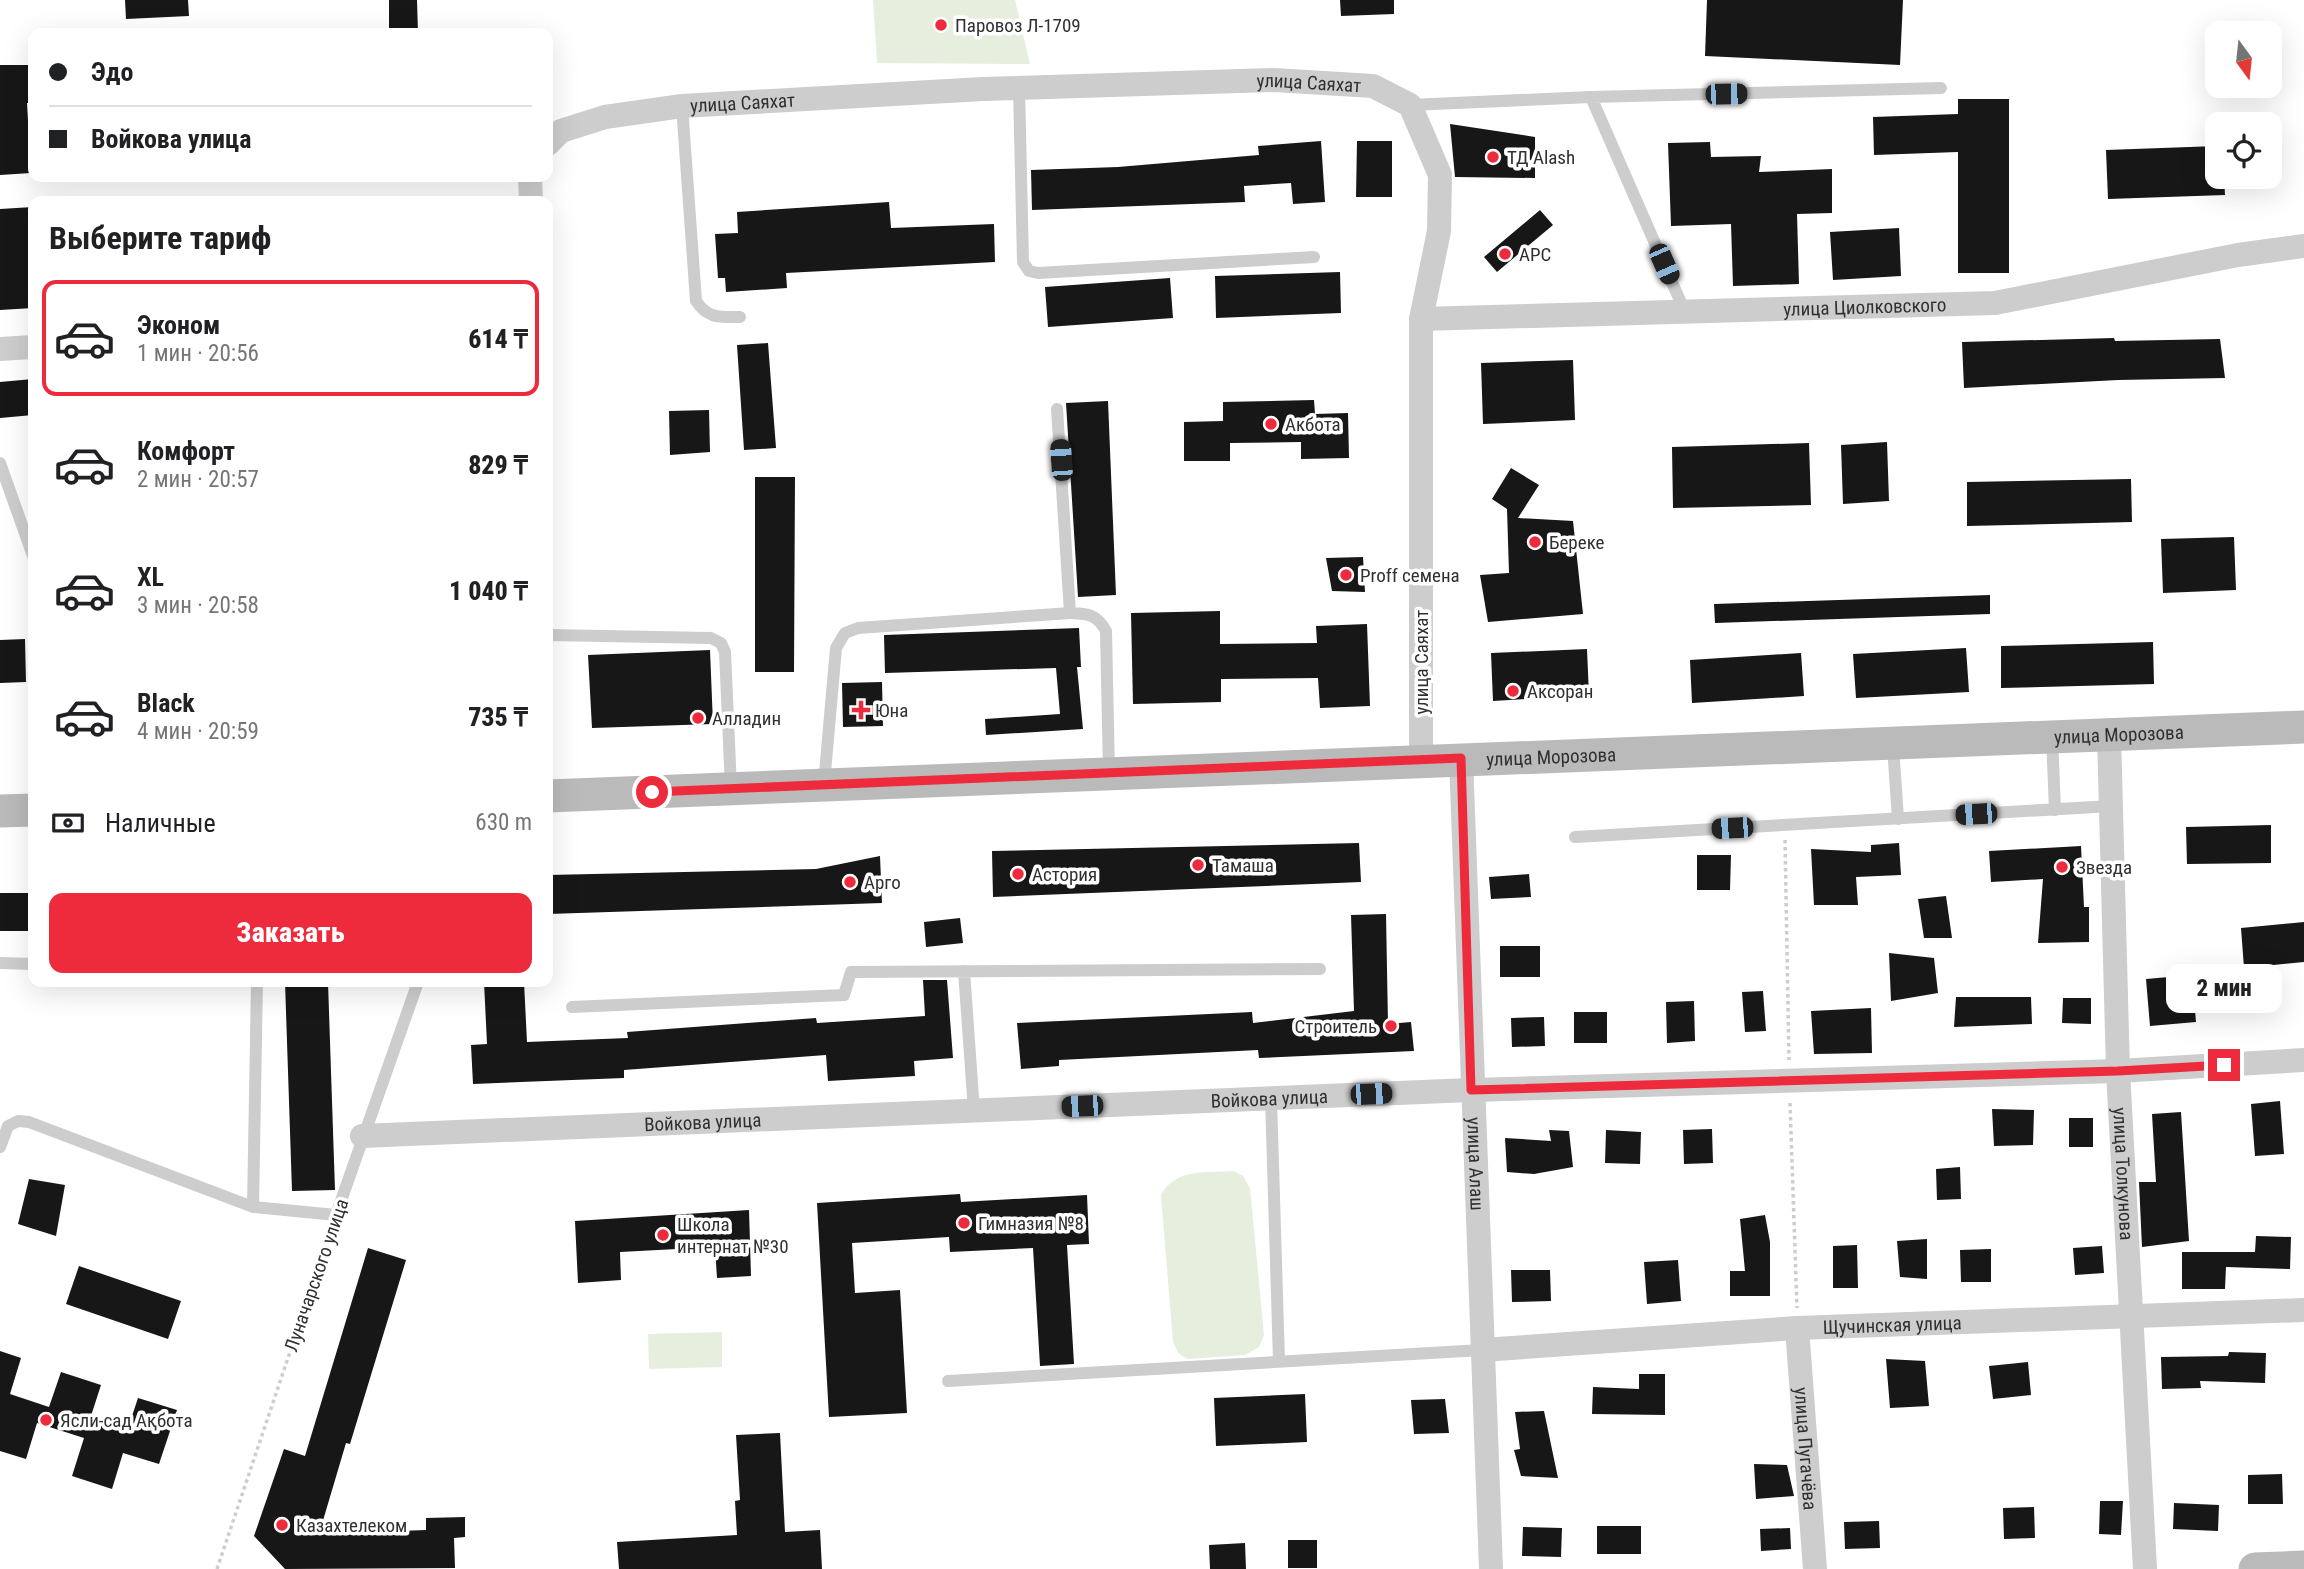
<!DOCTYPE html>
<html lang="ru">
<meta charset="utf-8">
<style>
body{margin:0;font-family:"Roboto Condensed",sans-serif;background:#f2f2f2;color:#202124;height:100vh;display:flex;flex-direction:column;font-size:26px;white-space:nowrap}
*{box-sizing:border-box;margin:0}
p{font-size:23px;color:#757577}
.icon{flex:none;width:38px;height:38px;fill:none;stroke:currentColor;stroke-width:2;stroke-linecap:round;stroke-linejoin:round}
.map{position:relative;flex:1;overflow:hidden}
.side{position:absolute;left:28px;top:196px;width:525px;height:791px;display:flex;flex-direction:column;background:#fff;border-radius:14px;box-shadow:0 7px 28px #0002}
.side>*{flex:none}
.banner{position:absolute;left:28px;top:28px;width:525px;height:154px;border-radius:14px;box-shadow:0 7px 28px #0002;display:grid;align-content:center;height:154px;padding:0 21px;background:#fff}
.needle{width:46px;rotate:165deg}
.tools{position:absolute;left:2205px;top:21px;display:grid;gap:14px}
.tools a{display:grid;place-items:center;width:77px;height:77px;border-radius:14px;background:#fff;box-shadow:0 7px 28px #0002;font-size:35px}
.end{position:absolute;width:32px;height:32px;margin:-16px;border:9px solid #ee2b3c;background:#fff;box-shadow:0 0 0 4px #fff}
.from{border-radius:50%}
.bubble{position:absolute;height:49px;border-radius:14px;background:#fff;box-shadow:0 7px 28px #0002;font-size:23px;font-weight:800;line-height:49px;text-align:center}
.car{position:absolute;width:21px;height:42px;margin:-21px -10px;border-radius:9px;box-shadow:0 0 5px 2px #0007;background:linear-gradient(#222 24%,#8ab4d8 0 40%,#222 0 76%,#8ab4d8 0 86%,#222 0)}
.banner b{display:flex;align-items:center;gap:24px;height:66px;font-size:26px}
.banner b+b{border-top:2px solid #e0e0e0}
.banner i{width:18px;height:18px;background:#202124}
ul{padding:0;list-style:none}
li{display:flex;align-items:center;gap:21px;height:116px;margin:0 14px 10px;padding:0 7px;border:4px solid transparent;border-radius:14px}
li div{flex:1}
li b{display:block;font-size:26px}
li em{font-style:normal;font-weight:800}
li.current{border-color:#ee2b3c}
li>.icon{width:63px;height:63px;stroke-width:1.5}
h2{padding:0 21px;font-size:32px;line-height:84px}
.pay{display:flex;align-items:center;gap:18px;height:77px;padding:0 21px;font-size:26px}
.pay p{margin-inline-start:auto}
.action{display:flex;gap:14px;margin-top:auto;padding:14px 21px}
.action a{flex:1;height:80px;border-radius:14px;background:#ee2b3c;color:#fff;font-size:28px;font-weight:800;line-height:80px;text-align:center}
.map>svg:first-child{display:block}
.green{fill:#e6eedd}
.building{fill:#171717}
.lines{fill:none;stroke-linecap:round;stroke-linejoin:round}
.path{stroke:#cdcdcd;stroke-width:3.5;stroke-dasharray:3.5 3.5;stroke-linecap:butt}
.lane{stroke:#cdcdcd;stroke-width:12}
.street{stroke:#cdcdcd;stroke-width:24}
.secondary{stroke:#bababa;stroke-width:33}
.route{stroke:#ee2b3c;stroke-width:9}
.poi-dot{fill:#ee2b3c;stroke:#fff;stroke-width:2.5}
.labels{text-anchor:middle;stroke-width:7;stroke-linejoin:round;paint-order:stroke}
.poi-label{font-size:19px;fill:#303030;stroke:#fff;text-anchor:start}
.street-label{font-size:19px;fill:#303030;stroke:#fff}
</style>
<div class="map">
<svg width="2304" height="1569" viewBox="0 0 2304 1569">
<rect width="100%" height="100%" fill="#fff"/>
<path class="green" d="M 873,0 L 1015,0 L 1030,64 L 877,63 Z
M 1234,1171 L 1243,1176 L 1250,1188 L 1264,1335 L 1259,1347 L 1245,1355 L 1187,1359 L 1178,1353 L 1173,1342 L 1161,1195 C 1175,1168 1207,1173 1234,1171 Z
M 722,1332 L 722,1367 L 649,1369 L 648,1334 Z"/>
<path class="building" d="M 125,0 L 188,0 L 189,16 L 126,19 Z
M 389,0 L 417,0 L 418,33 L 389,33 Z
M 1340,0 L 1394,0 L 1394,14 L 1341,16 Z
M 1707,0 L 1903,0 L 1900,65 L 1705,56 Z
M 0,65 L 33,65 L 33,103 L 27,103 L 31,173 L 0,175 Z
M 1958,99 L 2009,99 L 2009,273 L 1958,273 L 1958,152 L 1874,155 L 1873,117 L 1958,114 Z
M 1450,124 L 1535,137 L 1535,178 L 1455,177 Z
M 1321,141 L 1325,202 L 1293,204 L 1291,183 L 1244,186 L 1245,202 L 1032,210 L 1031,170 L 1118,167 L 1259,155 L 1258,146 Z
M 1357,141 L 1392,141 L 1392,197 L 1356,197 Z
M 1710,142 L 1711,157 L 1761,156 L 1759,172 L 1832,169 L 1832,213 L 1797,214 L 1799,284 L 1733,286 L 1731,224 L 1671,226 L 1668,143 Z
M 2217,146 L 2217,177 L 2224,177 L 2225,195 L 2108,199 L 2106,150 Z
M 889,202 L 891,228 L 994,224 L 995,262 L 786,273 L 787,288 L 726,292 L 725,278 L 718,278 L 715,234 L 738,233 L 737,212 Z
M 33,207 L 33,308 L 0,310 L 0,209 Z
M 1540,210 L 1553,225 L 1497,272 L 1484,257 Z
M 1899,228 L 1901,276 L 1833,280 L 1830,232 Z
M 1340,272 L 1341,313 L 1216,318 L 1215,276 Z
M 1170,278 L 1173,318 L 1048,327 L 1045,287 Z
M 2114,338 L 2115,341 L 2220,339 L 2225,378 L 2118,380 L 1964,388 L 1962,342 Z
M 768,343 L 776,448 L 744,450 L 737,345 Z
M 1573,360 L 1575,420 L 1483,424 L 1481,363 Z
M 33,379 L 33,415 L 0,418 L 0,382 Z
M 1314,400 L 1315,414 L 1348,413 L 1349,458 L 1301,459 L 1301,442 L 1230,443 L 1230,461 L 1184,461 L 1184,422 L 1223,421 L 1223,402 Z
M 1108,401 L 1116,595 L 1078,597 L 1066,403 Z
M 709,410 L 710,452 L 670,455 L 669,411 Z
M 1887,442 L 1889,501 L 1843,504 L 1841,445 Z
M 1809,443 L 1811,505 L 1673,508 L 1672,447 Z
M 1511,468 L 1539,485 L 1518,518 L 1573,521 L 1583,614 L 1488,622 L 1480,575 L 1509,573 L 1507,509 L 1492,499 Z
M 755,477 L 795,477 L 794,672 L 755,672 Z
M 2131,479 L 2132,522 L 1967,526 L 1967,482 Z
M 2234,537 L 2236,590 L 2163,593 L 2161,539 Z
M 1363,557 L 1365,592 L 1332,591 L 1326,558 Z
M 1990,595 L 1990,614 L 1715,623 L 1714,604 Z
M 1220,611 L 1220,644 L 1317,643 L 1316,626 L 1367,624 L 1370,706 L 1320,708 L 1318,678 L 1221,679 L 1221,702 L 1133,704 L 1131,613 Z
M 1079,628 L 1081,667 L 1077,667 L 1083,729 L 986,735 L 985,719 L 1060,714 L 1056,668 L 885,673 L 884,635 Z
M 25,639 L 26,682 L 0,683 L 0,640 Z
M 2153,642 L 2154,684 L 2001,688 L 2001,646 Z
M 1966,648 L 1969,692 L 1856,698 L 1853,654 Z
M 1587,649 L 1589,695 L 1493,701 L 1491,653 Z
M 710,650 L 713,724 L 592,728 L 588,655 Z
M 1801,653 L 1804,696 L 1692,703 L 1690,660 Z
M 882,682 L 883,726 L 843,727 L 842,683 Z
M 2271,825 L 2271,863 L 2187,864 L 2186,827 Z
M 1359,843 L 1361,882 L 993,897 L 992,851 Z
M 1899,843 L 1901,875 L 1856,877 L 1858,905 L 1814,905 L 1811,849 L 1871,852 L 1871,845 Z
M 2081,846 L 2084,907 L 2089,907 L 2089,942 L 2038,943 L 2043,879 L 1991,882 L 1989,851 Z
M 1697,855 L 1731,855 L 1730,890 L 1697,890 Z
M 880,856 L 882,903 L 548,914 L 548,875 L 816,869 Z
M 1529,874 L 1531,897 L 1491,899 L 1489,877 Z
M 0,893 L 33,893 L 33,931 L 0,931 Z
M 1946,896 L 1952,938 L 1924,938 L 1918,899 Z
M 1386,914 L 1388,1024 L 1411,1022 L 1414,1051 L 1259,1058 L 1258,1050 L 1059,1060 L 1059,1066 L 1021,1069 L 1017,1023 L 1252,1012 L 1253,1023 L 1354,1011 L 1351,915 Z
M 960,918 L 963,943 L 926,947 L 924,922 Z
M 2304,922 L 2304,962 L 2244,968 L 2241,928 Z
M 1500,946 L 1540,946 L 1540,977 L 1500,977 Z
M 1889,953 L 1934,958 L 1938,993 L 1891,1001 Z
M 2192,975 L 2196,1022 L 2150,1026 L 2146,979 Z
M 923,980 L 947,980 L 953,1058 L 914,1061 L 915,1076 L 828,1081 L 826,1055 L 624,1070 L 624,1078 L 473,1084 L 471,1045 L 487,1044 L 484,982 L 524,982 L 527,1042 L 628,1038 L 627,1032 L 816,1018 L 817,1023 L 925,1016 Z
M 285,982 L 328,982 L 335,1190 L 292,1191 Z
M 1763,991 L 1766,1031 L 1745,1032 L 1742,992 Z
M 1956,997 L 2031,997 L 2032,1024 L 1954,1027 Z
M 2063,998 L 2091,998 L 2091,1024 L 2062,1023 Z
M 1694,1001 L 1695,1041 L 1667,1043 L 1666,1002 Z
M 1871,1008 L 1872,1053 L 1814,1054 L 1811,1011 Z
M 1574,1012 L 1607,1012 L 1607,1043 L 1574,1043 Z
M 1544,1017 L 1545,1046 L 1512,1047 L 1511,1018 Z
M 2280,1101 L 2284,1154 L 2255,1156 L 2251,1104 Z
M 1992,1109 L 2034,1110 L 2033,1145 L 1994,1146 Z
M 2181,1112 L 2189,1241 L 2142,1247 L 2139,1182 L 2156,1182 L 2152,1114 Z
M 2069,1118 L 2093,1118 L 2093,1147 L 2069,1147 Z
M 1712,1129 L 1713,1163 L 1684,1164 L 1683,1130 Z
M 1549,1130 L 1569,1131 L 1573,1167 L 1534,1174 L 1507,1172 L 1505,1138 L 1551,1141 Z
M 1606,1130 L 1641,1132 L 1640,1164 L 1605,1163 Z
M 1960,1167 L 1961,1199 L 1937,1200 L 1936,1169 Z
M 29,1179 L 65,1185 L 56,1236 L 18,1224 Z
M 960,1194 L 961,1202 L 1087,1195 L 1089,1244 L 1067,1245 L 1074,1364 L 1040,1366 L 1033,1248 L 950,1252 L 949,1237 L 852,1243 L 855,1293 L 900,1290 L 907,1413 L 829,1417 L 817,1203 Z
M 749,1210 L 751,1276 L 717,1278 L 715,1247 L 620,1252 L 621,1280 L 578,1283 L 575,1221 Z
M 1765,1215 L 1770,1242 L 1770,1296 L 1730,1296 L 1730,1271 L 1745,1271 L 1740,1219 Z
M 2256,1236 L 2291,1237 L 2290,1269 L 2226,1267 L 2225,1289 L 2182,1289 L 2182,1252 L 2255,1252 Z
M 1927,1239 L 1927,1279 L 1900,1277 L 1897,1241 Z
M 1857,1245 L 1858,1288 L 1833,1288 L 1833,1246 Z
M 2102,1246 L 2104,1273 L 2075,1275 L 2073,1248 Z
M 368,1248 L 406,1260 L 350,1444 L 346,1443 L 319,1534 L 426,1530 L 426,1518 L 465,1517 L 465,1537 L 454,1538 L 455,1568 L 285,1569 L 254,1536 L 284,1449 L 305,1456 Z
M 1991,1249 L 1991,1282 L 1961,1282 L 1960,1250 Z
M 1678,1260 L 1681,1301 L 1647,1304 L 1644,1262 Z
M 79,1266 L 181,1301 L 168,1339 L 66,1304 Z
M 1511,1270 L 1550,1270 L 1551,1301 L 1512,1302 Z
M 0,1351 L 21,1358 L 10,1394 L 49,1407 L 61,1372 L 101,1385 L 90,1419 L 127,1431 L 138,1398 L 177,1410 L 159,1464 L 123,1453 L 112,1489 L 72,1476 L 84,1438 L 37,1423 L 26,1459 L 0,1451 Z
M 2229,1352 L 2266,1353 L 2265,1383 L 2200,1381 L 2201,1388 L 2162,1389 L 2161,1357 L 2228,1356 Z
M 1886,1359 L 1925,1361 L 1929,1406 L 1890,1408 Z
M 2028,1362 L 2031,1395 L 1993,1399 L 1989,1366 Z
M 1639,1374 L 1665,1374 L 1665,1415 L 1592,1414 L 1593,1387 L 1639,1389 Z
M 1305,1394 L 1307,1442 L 1216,1446 L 1214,1398 Z
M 1445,1399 L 1449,1433 L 1414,1434 L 1411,1400 Z
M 1544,1411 L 1558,1478 L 1521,1476 L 1514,1450 L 1520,1449 L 1515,1412 Z
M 780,1433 L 785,1532 L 820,1530 L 822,1569 L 619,1569 L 617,1542 L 737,1535 L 735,1501 L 740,1500 L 736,1435 Z
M 1754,1464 L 1787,1465 L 1794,1496 L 1756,1499 Z
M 2282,1474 L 2283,1504 L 2248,1504 L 2248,1475 Z
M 2100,1501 L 2123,1501 L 2121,1535 L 2099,1534 Z
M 2174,1503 L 2219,1505 L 2218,1531 L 2173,1529 Z
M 2034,1507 L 2035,1538 L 2004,1539 L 2003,1508 Z
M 1879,1521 L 1880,1548 L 1845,1549 L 1844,1522 Z
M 1597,1526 L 1641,1526 L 1641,1554 L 1597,1554 Z
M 1523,1527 L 1562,1528 L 1561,1557 L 1522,1556 Z
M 1790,1528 L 1791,1549 L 1761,1551 L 1760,1529 Z
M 1288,1540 L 1317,1540 L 1317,1568 L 1288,1568 Z
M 1245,1543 L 1246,1569 L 1210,1569 L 1209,1545 Z"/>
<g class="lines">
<path class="path" d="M 1785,840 L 1789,1060
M 1790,1103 L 1797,1308
M 217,1569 L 331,1230"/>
<path class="lane" d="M 1019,88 L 1023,262 L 1029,271 L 1038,273 L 1314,257
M 1591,97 L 1941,88
M 1410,105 L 1591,97 L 1685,312
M 682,106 L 696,301 C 708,319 720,317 740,317
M 1057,409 L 1070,613
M 0,463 L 33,556
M 548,635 L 711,638 L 721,643 L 725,652 L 731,788
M 2052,737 L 2055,810
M 1893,746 L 1898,819
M 824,784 L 836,648 L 845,633 L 858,628 L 1070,613 C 1088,614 1097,614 1106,631 L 1109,772
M 1575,837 L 2112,806
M 0,963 L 33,964
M 964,971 L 974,1111
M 572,1007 L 844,995 L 851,972 L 1320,969
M 1271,1098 L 1279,1361
M 0,1147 L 8,1126 L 18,1121 L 29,1122 L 253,1207 L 336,1215 L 418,982
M 253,1207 L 257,982
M 948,1381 L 1482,1350"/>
<g class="street">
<path id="s1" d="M 548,144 L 561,131 L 605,117 L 682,106 L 983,89 L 1274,80 L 1373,86 L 1410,105 L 1440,175 L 1439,231 L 1421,319 L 1421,760"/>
<path d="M 530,177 L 531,201"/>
<path id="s2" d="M 1421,319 L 1995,303 L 2238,255 L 2304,246"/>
<path d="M 0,349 L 33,347"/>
<path id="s3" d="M 2109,735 L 2118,1071 L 2145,1569"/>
<path id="s4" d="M 1461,758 L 1491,1569"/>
<path id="s5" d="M 362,1136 L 1471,1090 L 2118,1071 L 2304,1060"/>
<path id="s6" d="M 1797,1328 L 1815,1569"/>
<path id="s7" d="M 1482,1350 L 1797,1328 L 2304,1310"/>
</g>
<g class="secondary">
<path id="s8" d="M 548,796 L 2304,727"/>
<path d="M 0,811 L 33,810"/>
<path d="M 2255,1569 L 2304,1567"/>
</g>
</g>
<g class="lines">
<path class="route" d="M 652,792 L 1461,758 L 1471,1090 L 2118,1071 L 2224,1065"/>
</g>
<g class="poi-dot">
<circle cx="941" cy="25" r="7"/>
<circle cx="1493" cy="157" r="7"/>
<circle cx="1505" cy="254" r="7"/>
<circle cx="1271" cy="424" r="7"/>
<circle cx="1535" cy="542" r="7"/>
<circle cx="1346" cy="575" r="7"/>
<circle cx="1513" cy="691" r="7"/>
<path d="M857.5 699.5h7v7h7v7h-7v7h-7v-7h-7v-7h7z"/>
<circle cx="698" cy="718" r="7"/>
<circle cx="1198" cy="865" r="7"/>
<circle cx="2062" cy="867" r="7"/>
<circle cx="1018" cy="874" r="7"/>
<circle cx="850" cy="882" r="7"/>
<circle cx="1391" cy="1026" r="7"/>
<circle cx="964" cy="1223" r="7"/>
<circle cx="663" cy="1235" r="7"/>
<circle cx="46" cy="1420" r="7"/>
<circle cx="282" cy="1525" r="7"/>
</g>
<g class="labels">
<g class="poi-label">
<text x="955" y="32">Паровоз Л-1709</text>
<text x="1507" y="164">ТД Alash</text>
<text x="1519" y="261">АРС</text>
<text x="1285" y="431">Акбота</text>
<text x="1549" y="549">Береке</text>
<text x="1360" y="582">Proff семена</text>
<text x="1527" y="698">Аксоран</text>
<text x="875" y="717">Юна</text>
<text x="712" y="725">Алладин</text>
<text x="1212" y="872">Тамаша</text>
<text x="2076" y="874">Звезда</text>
<text x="1032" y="881">Астория</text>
<text x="864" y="889">Арго</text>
<text x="1377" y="1033" text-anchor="end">Строитель</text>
<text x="978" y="1230">Гимназия №8</text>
<text x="677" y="1231">Школа<tspan x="677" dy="22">интернат №30</tspan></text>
<text x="60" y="1427">Ясли-сад Ақбота</text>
<text x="296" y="1532">Казахтелеком</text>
</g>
<g class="street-label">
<text dy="7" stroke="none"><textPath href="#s1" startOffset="770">улица Саяхат</textPath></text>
<text dy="7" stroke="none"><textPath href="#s1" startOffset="203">улица Саяхат</textPath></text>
<text dy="7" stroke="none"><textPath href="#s2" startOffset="444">улица Циолковского</textPath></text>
<text transform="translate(1421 662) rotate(-90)" y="7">улица Саяхат</text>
<text dy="7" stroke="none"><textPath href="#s8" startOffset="1572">улица Морозова</textPath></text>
<text dy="7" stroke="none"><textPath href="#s8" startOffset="1004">улица Морозова</textPath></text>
<text dy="7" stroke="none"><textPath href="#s5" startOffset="908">Войкова улица</textPath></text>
<text dy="7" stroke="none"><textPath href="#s5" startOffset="341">Войкова улица</textPath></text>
<text dy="7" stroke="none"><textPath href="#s4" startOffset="406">улица Алаш</textPath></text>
<text dy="7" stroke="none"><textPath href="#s3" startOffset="439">улица Толкунова</textPath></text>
<text transform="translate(316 1275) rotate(-71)" y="7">Луначарского улица</text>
<text dy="7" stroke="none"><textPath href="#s7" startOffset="411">Щучинская улица</textPath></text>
<text dy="7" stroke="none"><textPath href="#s6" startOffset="121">улица Пугачёва</textPath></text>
</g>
</g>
</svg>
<div class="tools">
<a><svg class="needle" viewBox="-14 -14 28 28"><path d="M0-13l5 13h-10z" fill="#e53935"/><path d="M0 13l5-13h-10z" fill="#757577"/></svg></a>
<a><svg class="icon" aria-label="locate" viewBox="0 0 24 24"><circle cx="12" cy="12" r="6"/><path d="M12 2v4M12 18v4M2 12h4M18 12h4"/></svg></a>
</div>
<i class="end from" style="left:652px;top:792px"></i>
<i class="end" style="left:2224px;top:1065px"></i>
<div class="bubble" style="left:2166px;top:964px;width:116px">2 мин</div>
<i class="car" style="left:1726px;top:94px;rotate:89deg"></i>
<i class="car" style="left:1664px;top:264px;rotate:156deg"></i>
<i class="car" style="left:1061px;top:460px;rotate:356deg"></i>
<i class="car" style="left:1976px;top:814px;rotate:267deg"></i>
<i class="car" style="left:1732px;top:828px;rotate:267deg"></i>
<i class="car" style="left:1371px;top:1094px;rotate:88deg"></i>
<i class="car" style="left:1082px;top:1106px;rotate:268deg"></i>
<div class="banner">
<b><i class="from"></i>Эдо</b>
<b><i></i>Войкова улица</b>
</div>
<section class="side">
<h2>Выберите тариф</h2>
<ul>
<li class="current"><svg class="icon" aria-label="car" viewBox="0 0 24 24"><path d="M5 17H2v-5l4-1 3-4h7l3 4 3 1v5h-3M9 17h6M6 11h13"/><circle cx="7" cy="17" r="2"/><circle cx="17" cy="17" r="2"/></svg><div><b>Эконом</b><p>1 мин · 20:56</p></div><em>614 ₸</em></li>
<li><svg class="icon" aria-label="car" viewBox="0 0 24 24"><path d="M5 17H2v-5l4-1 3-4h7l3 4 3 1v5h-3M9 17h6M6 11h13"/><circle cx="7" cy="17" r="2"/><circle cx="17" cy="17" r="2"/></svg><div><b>Комфорт</b><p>2 мин · 20:57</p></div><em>829 ₸</em></li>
<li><svg class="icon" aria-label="car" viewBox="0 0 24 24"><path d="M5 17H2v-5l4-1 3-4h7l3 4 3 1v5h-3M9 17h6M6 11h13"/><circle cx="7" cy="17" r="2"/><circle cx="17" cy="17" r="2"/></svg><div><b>XL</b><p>3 мин · 20:58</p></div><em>1 040 ₸</em></li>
<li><svg class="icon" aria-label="car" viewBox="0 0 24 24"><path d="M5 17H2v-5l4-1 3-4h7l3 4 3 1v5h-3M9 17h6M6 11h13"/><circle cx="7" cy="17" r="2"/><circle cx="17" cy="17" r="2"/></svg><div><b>Black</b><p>4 мин · 20:59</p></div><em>735 ₸</em></li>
</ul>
<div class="pay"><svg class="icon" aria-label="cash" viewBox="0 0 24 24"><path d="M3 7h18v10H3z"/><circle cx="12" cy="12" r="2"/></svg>Наличные<p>630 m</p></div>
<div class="action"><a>Заказать</a></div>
</section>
</div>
